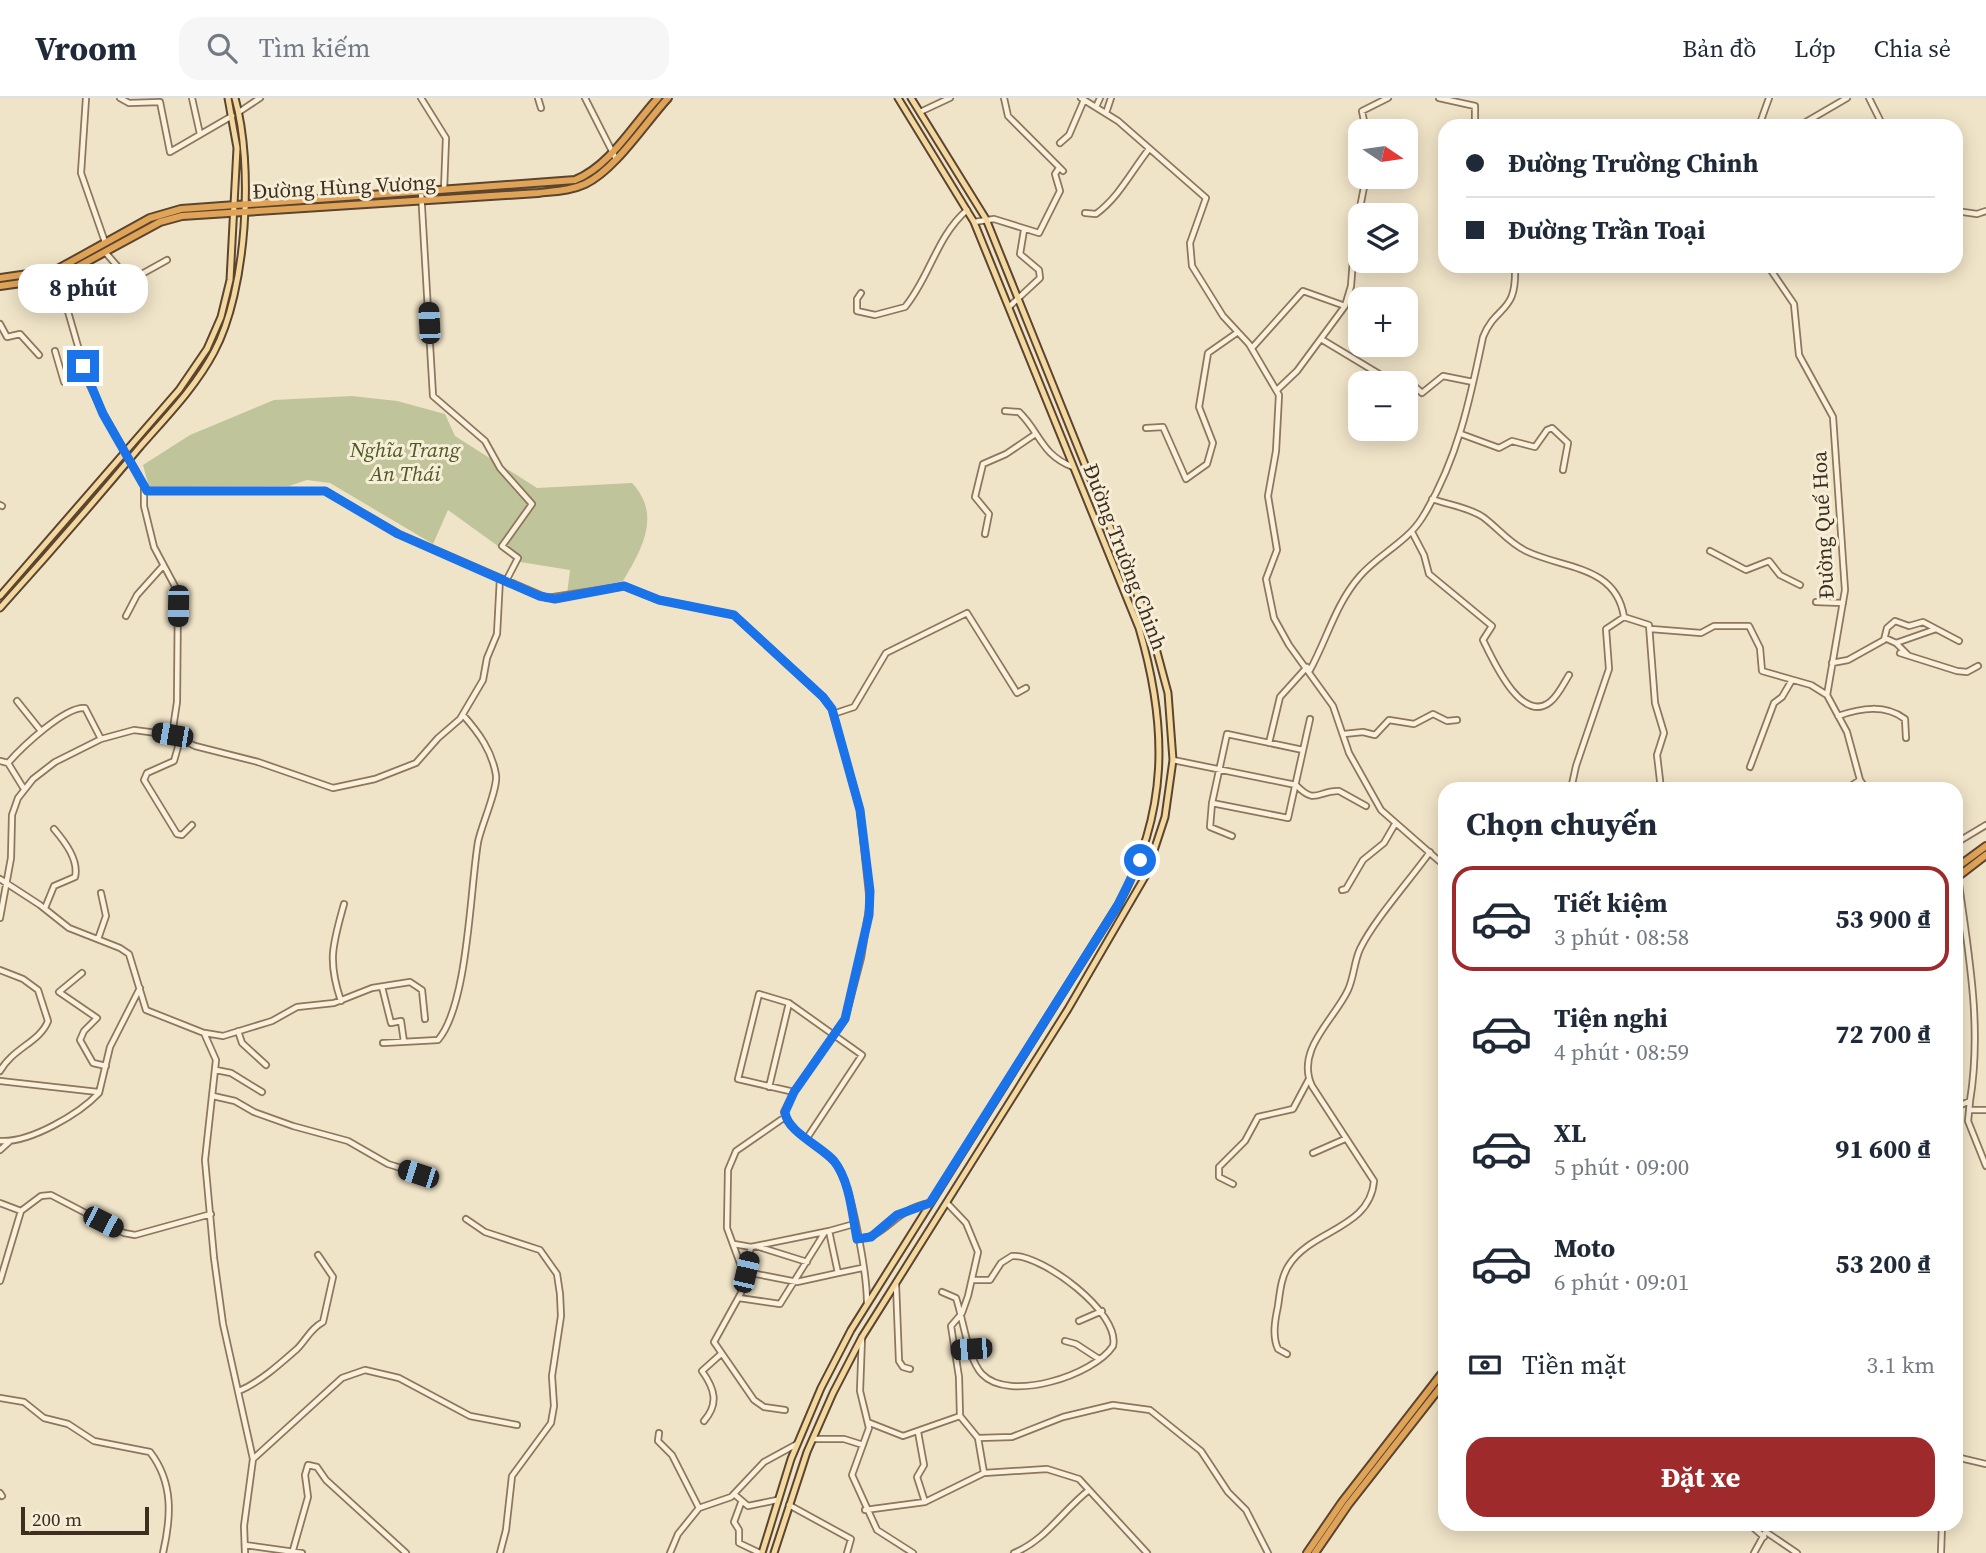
<!DOCTYPE html>
<html lang="vi">
<meta charset="utf-8">
<style>
body{margin:0;font-family:"Source Serif 4",serif;background:#f6f6f7;color:#1f2937;height:100vh;display:flex;flex-direction:column;font-size:26px;white-space:nowrap}
*{box-sizing:border-box;margin:0}
p{font-size:23px;color:#747a83}
.icon{flex:none;width:38px;height:38px;fill:none;stroke:currentColor;stroke-width:2;stroke-linecap:round;stroke-linejoin:round}
.map{position:relative;flex:1;overflow:hidden}
.drawer{position:absolute;left:1438px;top:684px;width:525px;height:749px;display:flex;flex-direction:column;background:#fff;border-radius:21px;box-shadow:0 4px 18px #0003}
.drawer>*{flex:none}
.top-card{position:absolute;left:1438px;top:21px;width:525px;height:154px;border-radius:21px;box-shadow:0 4px 18px #0003;display:grid;align-content:center;height:154px;padding:0 28px;background:#fff}
.needle{width:46px;rotate:103deg}
.controls{position:absolute;left:1348px;top:21px;display:grid;gap:14px}
.controls a{display:grid;place-items:center;width:70px;height:70px;border-radius:14px;background:#fff;box-shadow:0 4px 18px #0003;font-size:35px}
.scale{position:absolute;left:21px;bottom:18px;width:128px;box-sizing:border-box;padding-left:7px;border:4px solid #3d2e20;border-top:0;font-size:19px;line-height:24px;white-space:nowrap;color:#3d2e20;-webkit-text-stroke:5px #f7eed8;paint-order:stroke}
.end{position:absolute;width:32px;height:32px;margin:-16px;border:9px solid #1a73e8;background:#fff;box-shadow:0 0 0 4px #fff}
.from{border-radius:50%}
.bubble{position:absolute;height:49px;border-radius:21px;background:#fff;box-shadow:0 4px 18px #0003;font-size:23px;font-weight:700;line-height:49px;text-align:center}
.car{position:absolute;width:21px;height:42px;margin:-21px -10px;border-radius:9px;box-shadow:0 0 5px 2px #0007;background:linear-gradient(#222 24%,#8ab4d8 0 40%,#222 0 76%,#8ab4d8 0 86%,#222 0)}
.top-card b{display:flex;align-items:center;gap:24px;height:66px;font-size:26px}
.top-card b+b{border-top:2px solid #e0e1e3}
.top-card i{width:18px;height:18px;background:#1f2937}
ul{padding:0;list-style:none}
li{display:flex;align-items:center;gap:21px;height:105px;margin:0 14px 10px;padding:0 14px;border:4px solid transparent;border-radius:21px}
li div{flex:1}
li b{display:block;font-size:26px}
li em{font-style:normal;font-weight:700}
li.selected{border-color:#9e2a2b}
li>.icon{width:63px;height:63px;stroke-width:1.5}
h2{padding:0 28px;font-size:32px;line-height:84px}
.pay{display:flex;align-items:center;gap:18px;height:77px;padding:0 28px;font-size:26px}
.pay p{margin-inline-start:auto}
.cta{display:flex;gap:14px;margin-top:auto;padding:14px 28px}
.cta a{flex:1;height:80px;border-radius:21px;background:#9e2a2b;color:#fff;font-size:28px;font-weight:700;line-height:80px;text-align:center}
header{display:flex;align-items:center;gap:42px;box-sizing:border-box;height:98px;padding:0 35px;background:#fff;border-bottom:2px solid #e0e1e3}
header strong{font-size:33px}
nav{display:flex;gap:38px;margin-inline-start:auto;font-size:24px}
.search{width:490px;height:63px;background:#f6f6f7;display:flex;align-items:center;gap:18px;box-sizing:border-box;padding:0 24px;border-radius:21px;color:#747a83;font-size:26px}
.map>svg:first-child{display:block}
.cemetery{fill:#bfc49a}
.lines{fill:none;stroke-linecap:round;stroke-linejoin:round}
.minor-casing{stroke:#8d765c;stroke-width:8}
.major-casing{stroke:#5b4430;stroke-width:9}
.highway-casing{stroke:#5b4430;stroke-width:10}
.minor{stroke:#faf1dc;stroke-width:4.5}
.major{stroke:#f3d9a0;stroke-width:5}
.highway{stroke:#e0a458;stroke-width:6}
.route{stroke:#1a73e8;stroke-width:9}
.labels{text-anchor:middle;stroke-width:6;stroke-linejoin:round;paint-order:stroke}
.street-label{font-size:21px;fill:#3d2e20;stroke:#f7eed8}
.park-label{font-size:21px;font-style:italic;fill:#4d5a26;stroke:#f7eed8}
</style>
<header>
<strong>Vroom</strong>
<div class="search"><svg class="icon" aria-label="search" viewBox="0 0 24 24"><circle cx="10" cy="10" r="6"/><path d="M15 15l6 6"/></svg>Tìm kiếm</div>
<nav><a>Bản đồ</a><a>Lớp</a><a>Chia sẻ</a></nav>
</header>
<div class="map">
<svg width="1986" height="1455" viewBox="0 0 1986 1455">
<rect width="100%" height="100%" fill="#f0e4c8"/>
<path class="cemetery" d="M 352,298 L 397,303 L 445,316 L 455,338 L 537,390 L 632,385 C 662,417 642,451 623,483 L 567,496 L 570,472 L 520,464 L 448,412 L 433,446 L 330,385 L 307,382 L 289,388 L 149,389 L 143,367 L 190,337 L 274,302 Z"/>
<g class="lines">
<defs>
<path id="minor" d="M 86,0 L 81,75 L 105,144
M 120,0 L 129,5 L 160,4 L 170,54 L 232,18
M 192,0 L 200,36
M 421,0 L 446,40 L 444,92
M 538,0 L 541,10
M 585,0 L 616,61
M 1004,0 L 1008,18 L 1063,73
M 1081,0 L 1118,23 L 1206,100 L 1190,145 L 1192,168 L 1223,218 L 1249,246 L 1279,297 L 1276,353 L 1268,398 L 1277,452 L 1266,481 L 1274,520 L 1289,547 L 1333,608 L 1349,655 L 1381,712 L 1446,769
M 1439,0 L 1475,8 L 1475,28
M 1869,0 L 1883,28
M 1096,9 L 1100,0
M 239,14 L 260,0
M 920,14 L 950,0
M 1106,15 L 1111,0
M 1759,28 L 1769,0
M 1799,28 L 1847,0
M 1375,33 L 1375,30 L 1364,23 L 1362,13 L 1388,0
M 1060,45 L 1069,37 L 1084,2
M 421,93 L 433,298 L 485,343 L 500,370 L 532,406 L 502,448 L 518,460 L 506,483
M 1956,113 L 1977,116 L 1986,113
M 1085,115 L 1096,116 C 1119,99 1131,74 1149,51
M 974,124 L 994,121 L 1039,135 L 1060,93 L 1055,76 L 1059,70
M 105,154 L 133,186 L 129,192 L 116,199
M 1768,168 L 1794,206 L 1799,257 L 1833,319 L 1845,492 L 1827,597 L 1847,634 L 1860,682 L 1866,691
M 56,172 L 88,283 L 103,315 L 147,393 L 325,393 L 399,436 L 547,500 L 624,488 L 659,502 L 734,517 L 823,599 L 832,611 L 860,712 L 870,805 L 861,860 L 845,921 L 794,994 L 784,1014 C 786,1033 826,1051 837,1067 C 852,1090 867,1176 867,1205
M 131,182 L 167,162
M 861,195 L 857,201 L 857,213 L 875,217 L 905,209 C 930,179 936,139 967,112
M 1010,208 L 1040,180 L 1039,172 L 1020,156 L 1024,132
M 0,226 L 7,239 L 20,236 L 39,257
M 1321,241 L 1394,285
M 1252,250 L 1303,193 L 1345,208
M 55,253 L 64,284 L 88,283
M 1405,287 L 1412,286 L 1422,295 L 1443,278 L 1473,284
M 1277,292 L 1297,273 L 1345,208 L 1351,188 L 1355,135 L 1366,79
M 1005,313 L 1019,314 C 1040,334 1041,357 1073,369
M 1146,330 L 1163,329 L 1186,381 L 1207,366 L 1213,345 L 1199,309 L 1208,255 L 1238,234
M 1461,336 L 1499,350 L 1512,343 L 1535,349 L 1547,332 L 1552,330 L 1568,345 L 1563,372
M 144,391 L 144,408 L 154,449 L 178,494 L 177,604 L 172,637
M 1432,401 C 1449,407 1468,409 1483,419 C 1498,430 1509,445 1526,453 C 1563,471 1616,467 1624,519 L 1649,527 L 1655,605 L 1664,635 L 1657,657 L 1661,691
M 0,407 L 2,408
M 1412,434 L 1424,457 L 1429,476 L 1492,528 L 1483,542 C 1492,560 1521,627 1550,604 C 1558,598 1564,585 1569,577
M 985,436 L 989,416 L 975,399 L 983,366 L 1006,356 L 1034,337
M 1710,453 L 1746,472 L 1769,463 L 1780,477 L 1800,487
M 1816,504 L 1843,505
M 126,518 L 137,497 L 163,468
M 1651,531 L 1701,535 L 1714,528 L 1749,528 L 1760,550 L 1762,573 L 1811,587 L 1827,597
M 1885,540 L 1896,545 L 1936,531
M 1896,545 L 1908,557
M 1900,555 L 1957,573 L 1967,574 L 1978,568
M 1832,565 L 1848,562 L 1884,542 L 1887,530 L 1895,523 L 1909,528 L 1923,524 L 1959,543
M 1310,572 C 1327,541 1336,505 1360,478 C 1378,457 1407,444 1422,420 C 1457,364 1470,302 1483,239 C 1497,205 1517,217 1515,168
M 17,603 L 41,633
M 833,616 L 854,609 L 886,555 L 967,515 L 1017,595 L 1026,590
M 1838,618 C 1861,610 1885,606 1905,621 L 1906,640
M 1344,636 L 1363,634 L 1375,637 L 1389,622 L 1414,626 L 1433,616 L 1447,623 L 1457,622
M 180,642 L 174,663 L 147,675 L 144,682 L 177,736 L 182,737 L 192,727
M 1269,645 L 1280,599 L 1307,569
M 1303,652 L 1227,636 L 1212,705 L 1288,720 L 1310,621
M 1173,662 L 1296,687 C 1316,708 1318,692 1339,693 L 1366,708
M 0,663 L 8,665
M 1750,669 L 1774,605 L 1782,599 L 1792,582
M 24,691 L 8,665 C 21,650 65,608 85,610 L 101,641
M 1571,691 L 1576,668 L 1609,571 L 1606,531 L 1624,519
M 1846,691 L 1860,682
M 1212,705 L 1210,729 L 1232,738
M 1956,745 L 1986,727
M 0,781 L 40,807 L 69,830 L 120,850 L 129,856 L 146,912 L 204,935 L 216,962 L 205,1062 L 214,1160 L 223,1226 L 253,1361 L 244,1428 L 245,1455
M 1342,792 L 1346,791 L 1363,762 L 1384,745 L 1395,726
M 45,810 L 54,788 L 75,779 C 79,762 65,744 54,731
M 0,820 L 11,760 L 12,717 L 18,700 L 33,681 L 55,664 L 101,641 L 134,632 L 172,637 L 195,648 L 258,664 L 333,690 L 375,681 L 416,665 L 438,640 L 460,621 L 483,582 L 487,560 L 497,536 L 500,480
M 98,841 L 106,818 L 101,795
M 0,872 L 23,881 L 38,892 L 48,923 C 40,944 13,950 0,973
M 82,875 L 59,894 L 97,920 L 84,933 L 80,942 L 93,965 L 106,968
M 382,889 L 391,925 L 401,923 L 404,944
M 341,903 C 327,862 333,846 344,806
M 238,933 L 242,945 L 266,967
M 205,935 L 223,938 L 272,923 L 297,909 L 334,905 L 372,890 L 410,884 L 422,892 L 425,921
M 383,945 L 438,942 C 468,907 470,792 478,744 C 481,728 498,691 496,677 C 492,653 479,635 463,617
M 216,972 L 231,975 L 262,994
M 0,983 L 98,994
M 769,989 L 789,905
M 794,994 L 738,981 L 759,896 L 789,905 L 862,957 L 807,1040
M 213,998 L 235,1003 L 254,1014 L 293,1028 L 348,1043 L 388,1066 L 433,1080
M 1970,1003 L 1968,1023 L 1986,1068
M 1956,1009 L 1970,1003 C 1982,929 1969,859 1959,786
M 1969,1012 L 1986,1012
M 0,1043 C 30,1045 79,1016 99,995 L 110,949 L 140,890
M 0,1052 L 9,1044
M 1313,1055 L 1345,1041
M 1233,1086 L 1219,1079 L 1219,1069 L 1245,1043 L 1258,1019 L 1293,1011 L 1309,981
M 0,1105 L 21,1113 L 41,1098 L 51,1097 L 124,1135 L 135,1137 L 211,1116
M 947,1105 L 966,1125 L 978,1154 L 968,1198 L 962,1215 L 951,1228 L 959,1279 L 960,1318 L 978,1340 L 984,1375
M 466,1121 L 485,1134 L 540,1152 L 557,1176 L 560,1196 L 561,1218 L 552,1278 L 554,1308 L 551,1325 L 512,1378 L 506,1432 L 500,1455
M 854,1126 L 829,1133 L 838,1175 L 862,1170
M 857,1141 C 886,1140 894,1111 930,1105
M 734,1146 L 751,1149 L 829,1133
M 756,1148 L 807,1164
M 746,1174 L 797,1184 L 838,1175
M 745,1175 L 751,1149
M 0,1183 L 21,1113
M 896,1186 L 899,1263 L 903,1269 L 910,1271
M 942,1194 L 956,1200 C 963,1220 968,1262 982,1276 C 1009,1305 1094,1277 1113,1248 C 1121,1215 1042,1156 1012,1158 L 1001,1165 L 990,1182 L 972,1182
M 739,1200 L 780,1206 L 825,1134
M 1079,1223 L 1102,1213
M 862,1239 L 860,1293 L 869,1330 L 852,1377 L 877,1432 L 913,1455
M 1065,1243 L 1076,1246 L 1099,1261
M 955,1252 L 971,1251
M 1287,1256 L 1278,1251 C 1272,1238 1275,1222 1278,1208 C 1280,1194 1281,1179 1289,1167 C 1311,1132 1370,1131 1374,1083 L 1312,988 C 1295,952 1334,922 1348,892 C 1354,879 1354,864 1360,851 C 1374,822 1410,782 1430,754
M 239,1293 C 260,1284 280,1266 297,1251 C 307,1241 310,1231 323,1224 L 333,1179 L 318,1157
M 0,1300 L 24,1304 L 44,1320 L 68,1326 L 94,1343 L 150,1354 C 174,1385 171,1420 163,1455
M 785,1312 L 764,1309 L 754,1302 L 714,1244 L 741,1195 L 745,1179 L 727,1130 L 728,1072 L 736,1053 L 785,1019
M 704,1323 C 719,1306 715,1291 702,1273 L 721,1256
M 870,1325 L 903,1338 L 960,1318
M 918,1334 L 924,1367 L 917,1379 L 925,1404
M 659,1335 L 658,1343 L 672,1357 L 699,1410
M 978,1340 L 1012,1339 L 1063,1319 L 1113,1307 L 1150,1312 L 1201,1353 L 1228,1394 L 1246,1412 L 1268,1455
M 813,1341 L 844,1341 L 863,1347
M 1956,1359 L 1986,1366
M 253,1361 L 342,1280 L 365,1272 L 399,1280 L 470,1318 L 517,1327
M 0,1395 L 2,1398
M 734,1396 L 748,1408 L 777,1402
M 741,1405 L 734,1424 L 739,1432 L 739,1445 L 760,1455
M 789,1407 L 851,1441 L 847,1455
M 865,1412 L 925,1404 L 984,1375 L 1047,1371 L 1079,1381 L 1147,1455
M 1749,1426 L 1764,1439
M 1766,1434 L 1797,1455
M 245,1447 L 302,1455
M 293,1452 L 308,1399 L 305,1377 L 308,1367 L 317,1369 L 326,1382 L 406,1455
M 670,1455 L 678,1436 L 699,1410 L 731,1399 L 764,1364 L 797,1346
M 1014,1455 C 1046,1442 1062,1413 1089,1392
M 1754,1455 L 1770,1426
M 1941,1455 L 1942,1426"/>
<path id="major" d="M 0,498 L 179,292 L 207,251 L 221,219 L 230,182 L 237,50 L 228,0
M 0,510 C 47,458 93,405 139,350 C 165,320 195,290 214,254 C 247,193 254,67 235,0
M 762,1455 L 791,1361 L 821,1290 L 851,1232 L 1118,807 C 1169,714 1168,629 1139,530 L 974,124 L 898,0
M 774,1455 L 807,1354 L 833,1295 L 862,1239 L 1068,911 L 1146,777 L 1165,719 L 1173,662 L 1168,595 L 1150,528 L 986,121 L 911,0"/>
<path id="highway" d="M 0,180 L 56,172 L 150,120 L 181,111 L 575,82 C 610,68 633,27 658,0
M 0,188 L 57,180 L 160,124 L 182,118 L 538,95 C 554,93 570,93 585,86 C 615,72 645,25 668,0
M 1956,770 L 1986,748
M 1956,780 L 1986,757
M 1307,1455 L 1342,1404 L 1446,1270
M 1315,1455 L 1348,1407 L 1446,1282"/>
</defs>
<use href="#minor" class="minor-casing"/>
<use href="#major" class="major-casing"/>
<use href="#highway" class="highway-casing"/>
<use href="#minor" class="minor"/>
<use href="#major" class="major"/>
<use href="#highway" class="highway"/>
</g>
<g class="lines">
<path class="route" d="M 83,268 L 103,316 L 147,393 L 325,393 L 398,436 L 539,498 L 555,501 L 624,488 L 659,502 L 734,517 L 823,599 L 832,611 L 860,712 L 870,793 L 869,817 L 845,921 L 794,994 L 785,1014 C 787,1034 821,1048 834,1063 C 850,1083 852,1116 857,1141 L 871,1139 L 897,1117 L 930,1105 L 1118,807 L 1140,762"/>
</g>
<g class="labels">
<g class="street-label">
<text transform="translate(344 89) rotate(-3)" y="7">Đường Hùng Vương</text>
<text transform="translate(1823 427) rotate(-93)" y="7">Đường Quế Hoa</text>
<text transform="translate(1125 459) rotate(69)" y="7">Đường Trường Chinh</text>
</g>
<g class="park-label">
<text x="405" y="359">Nghĩa Trang<tspan x="405" dy="24">An Thái</tspan></text>
</g>
</g>
</svg>
<div class="controls">
<a><svg class="needle" viewBox="-14 -14 28 28"><path d="M0-13l5 13h-10z" fill="#e53935"/><path d="M0 13l5-13h-10z" fill="#747a83"/></svg></a>
<a><svg class="icon" aria-label="layers" viewBox="0 0 24 24"><path d="M12 4l9 5-9 5-9-5zM3 14l9 5 9-5"/></svg></a>
<a>+</a>
<a>−</a>
</div>
<div class="scale">200 m</div>
<i class="end from" style="left:1140px;top:762px"></i>
<i class="end" style="left:83px;top:268px"></i>
<div class="bubble" style="left:18px;top:166px;width:130px">8 phút</div>
<i class="car" style="left:429px;top:225px;rotate:357deg"></i>
<i class="car" style="left:178px;top:508px;rotate:181deg"></i>
<i class="car" style="left:172px;top:637px;rotate:280deg"></i>
<i class="car" style="left:418px;top:1076px;rotate:288deg"></i>
<i class="car" style="left:103px;top:1124px;rotate:117deg"></i>
<i class="car" style="left:746px;top:1174px;rotate:13deg"></i>
<i class="car" style="left:971px;top:1251px;rotate:266deg"></i>
<div class="top-card">
<b><i class="from"></i>Đường Trường Chinh</b>
<b><i></i>Đường Trần Toại</b>
</div>
<section class="drawer">
<h2>Chọn chuyến</h2>
<ul>
<li class="selected"><svg class="icon" aria-label="car" viewBox="0 0 24 24"><path d="M5 17H2v-5l4-1 3-4h7l3 4 3 1v5h-3M9 17h6M6 11h13"/><circle cx="7" cy="17" r="2"/><circle cx="17" cy="17" r="2"/></svg><div><b>Tiết kiệm</b><p>3 phút · 08:58</p></div><em>53 900 ₫</em></li>
<li><svg class="icon" aria-label="car" viewBox="0 0 24 24"><path d="M5 17H2v-5l4-1 3-4h7l3 4 3 1v5h-3M9 17h6M6 11h13"/><circle cx="7" cy="17" r="2"/><circle cx="17" cy="17" r="2"/></svg><div><b>Tiện nghi</b><p>4 phút · 08:59</p></div><em>72 700 ₫</em></li>
<li><svg class="icon" aria-label="car" viewBox="0 0 24 24"><path d="M5 17H2v-5l4-1 3-4h7l3 4 3 1v5h-3M9 17h6M6 11h13"/><circle cx="7" cy="17" r="2"/><circle cx="17" cy="17" r="2"/></svg><div><b>XL</b><p>5 phút · 09:00</p></div><em>91 600 ₫</em></li>
<li><svg class="icon" aria-label="car" viewBox="0 0 24 24"><path d="M5 17H2v-5l4-1 3-4h7l3 4 3 1v5h-3M9 17h6M6 11h13"/><circle cx="7" cy="17" r="2"/><circle cx="17" cy="17" r="2"/></svg><div><b>Moto</b><p>6 phút · 09:01</p></div><em>53 200 ₫</em></li>
</ul>
<div class="pay"><svg class="icon" aria-label="cash" viewBox="0 0 24 24"><path d="M3 7h18v10H3z"/><circle cx="12" cy="12" r="2"/></svg>Tiền mặt<p>3.1 km</p></div>
<div class="cta"><a>Đặt xe</a></div>
</section>
</div>
